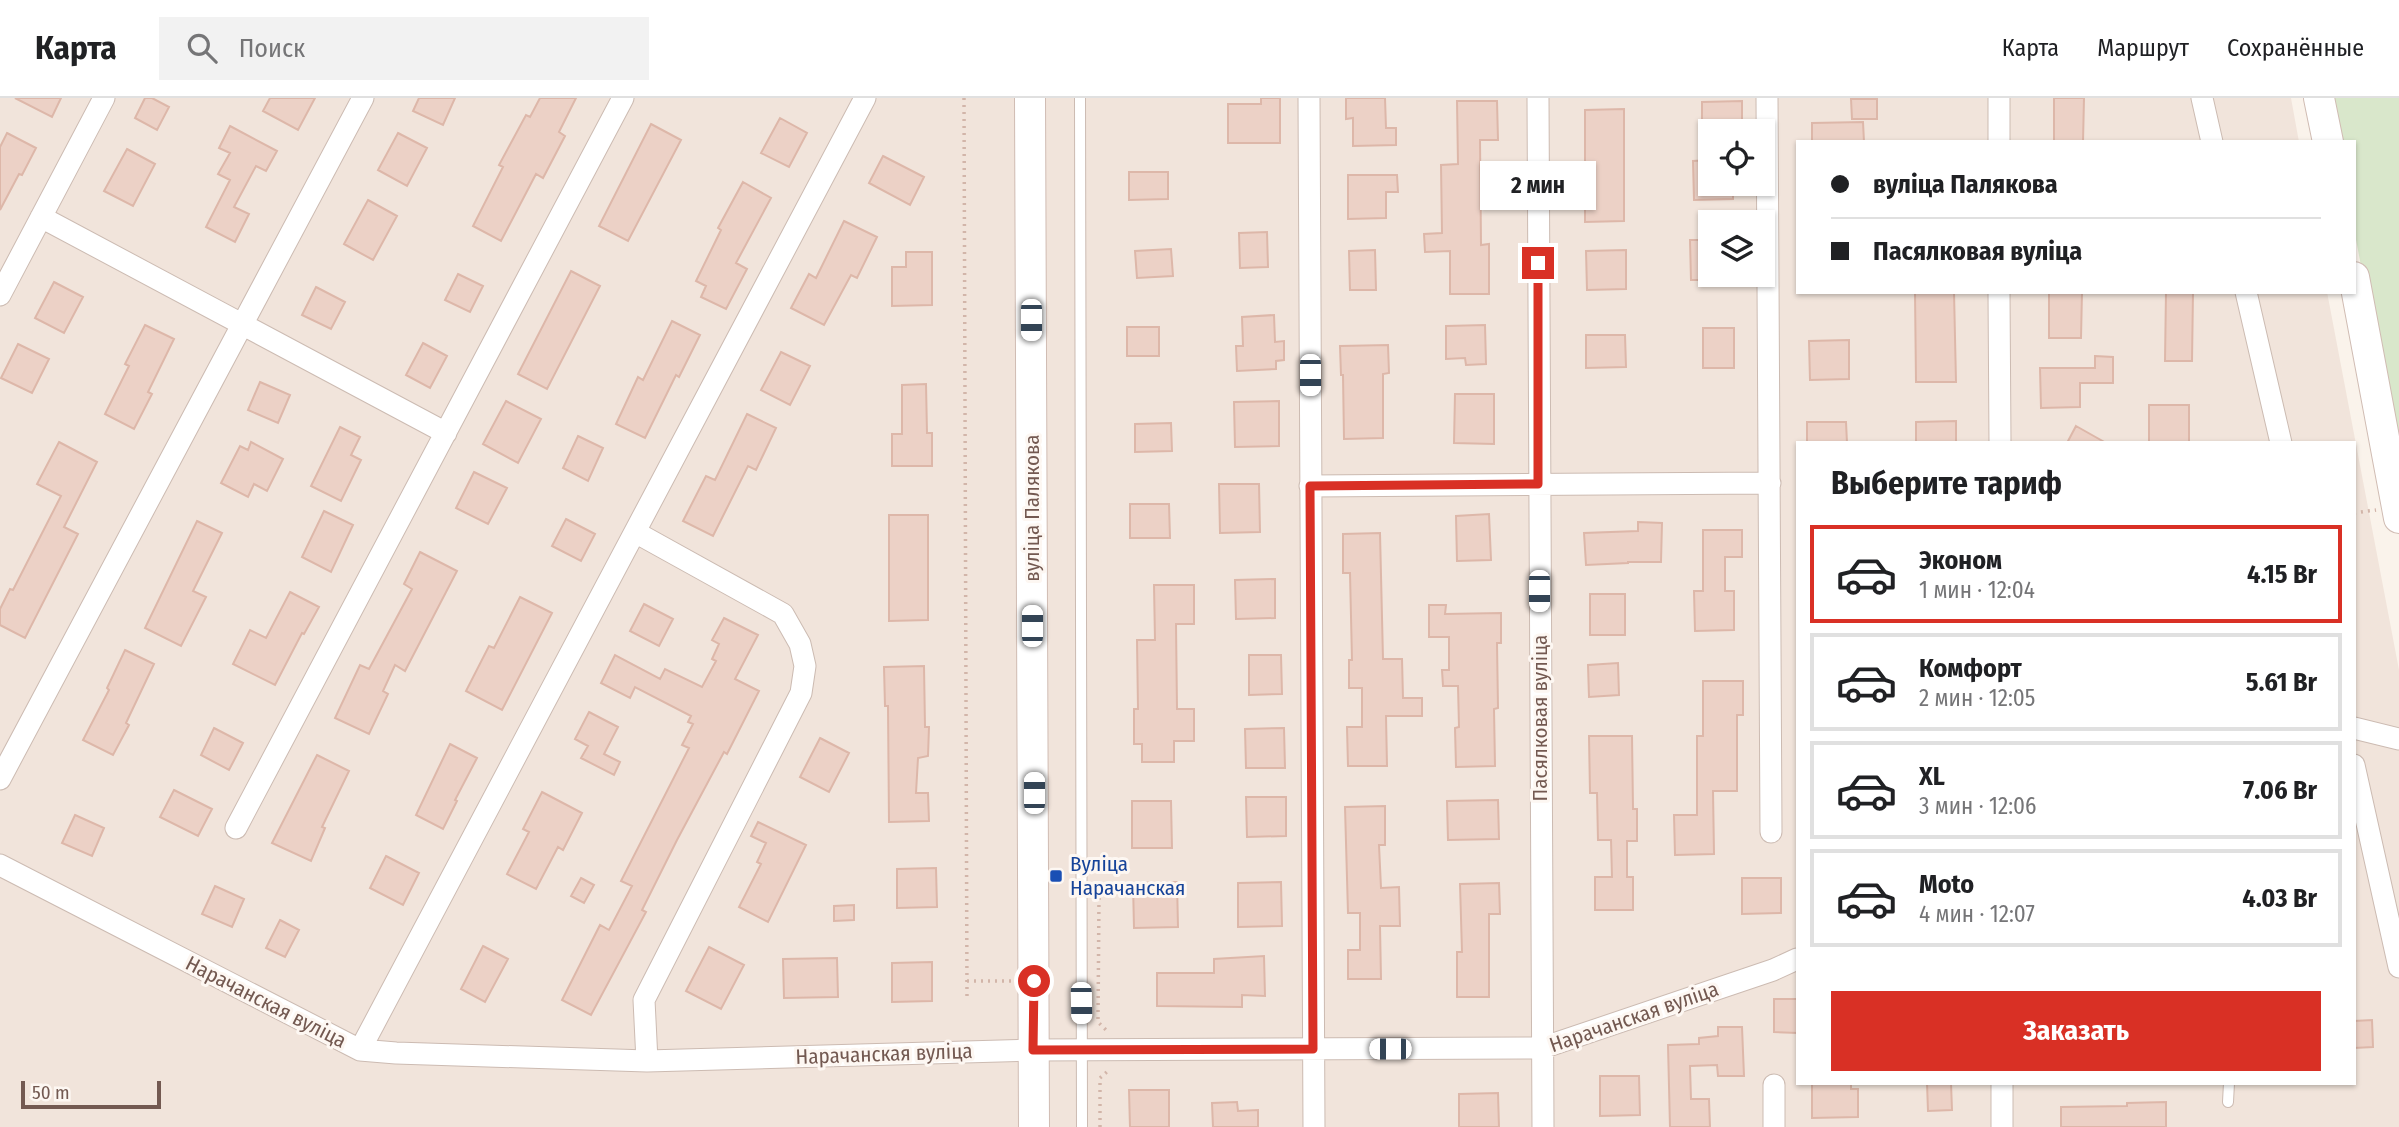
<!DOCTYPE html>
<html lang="ru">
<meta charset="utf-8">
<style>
body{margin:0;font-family:"Fira Sans Condensed",sans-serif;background:#f2f2f2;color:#202124;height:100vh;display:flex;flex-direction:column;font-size:26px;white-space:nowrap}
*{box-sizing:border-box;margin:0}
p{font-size:23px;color:#757577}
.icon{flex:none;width:38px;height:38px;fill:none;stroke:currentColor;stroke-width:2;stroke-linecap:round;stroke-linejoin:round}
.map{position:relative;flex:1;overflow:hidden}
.drawer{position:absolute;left:1796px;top:343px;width:560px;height:644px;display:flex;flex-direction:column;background:#fff;border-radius:0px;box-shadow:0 2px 5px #0004}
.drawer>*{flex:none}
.hud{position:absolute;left:1796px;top:42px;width:560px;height:154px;border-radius:0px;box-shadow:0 2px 5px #0004;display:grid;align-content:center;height:154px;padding:0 35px;background:#fff}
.buttons{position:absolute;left:1698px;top:21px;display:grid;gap:14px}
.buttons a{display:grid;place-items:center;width:77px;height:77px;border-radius:0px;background:#fff;box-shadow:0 2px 5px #0004;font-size:35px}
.scale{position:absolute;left:21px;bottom:18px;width:140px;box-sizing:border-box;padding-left:7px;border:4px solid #735951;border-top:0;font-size:19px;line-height:24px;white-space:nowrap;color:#735951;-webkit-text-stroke:5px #fdf7f2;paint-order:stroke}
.end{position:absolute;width:32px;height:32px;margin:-16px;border:9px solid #d93025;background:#fff;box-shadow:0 0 0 4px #fff}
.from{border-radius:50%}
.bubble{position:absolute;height:49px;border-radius:0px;background:#fff;box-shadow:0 2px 5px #0004;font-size:23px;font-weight:700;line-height:49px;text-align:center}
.car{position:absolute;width:21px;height:42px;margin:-21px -10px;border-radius:9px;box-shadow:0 0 5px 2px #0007;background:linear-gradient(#fff 24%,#345 0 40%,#fff 0 76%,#345 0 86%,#fff 0)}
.hud b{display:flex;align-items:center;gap:24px;height:66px;font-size:26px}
.hud b+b{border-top:2px solid #e0e0e0}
.hud i{width:18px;height:18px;background:#202124}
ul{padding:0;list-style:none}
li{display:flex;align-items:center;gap:21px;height:98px;margin:0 14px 10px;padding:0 21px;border:4px solid #e0e0e0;border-radius:0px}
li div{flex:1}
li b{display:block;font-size:26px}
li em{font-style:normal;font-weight:700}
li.on{border-color:#d93025}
li>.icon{width:63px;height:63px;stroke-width:1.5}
h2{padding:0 35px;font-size:32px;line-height:84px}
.cta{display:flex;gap:14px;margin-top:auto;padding:14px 35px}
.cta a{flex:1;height:80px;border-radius:0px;background:#d93025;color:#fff;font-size:28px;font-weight:700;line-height:80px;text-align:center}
header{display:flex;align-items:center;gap:42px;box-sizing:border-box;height:98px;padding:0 35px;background:#fff;border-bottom:2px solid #e0e0e0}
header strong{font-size:33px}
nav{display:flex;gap:38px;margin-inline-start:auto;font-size:24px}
.search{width:490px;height:63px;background:#f2f2f2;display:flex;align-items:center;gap:18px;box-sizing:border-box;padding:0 24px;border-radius:0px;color:#757577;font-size:26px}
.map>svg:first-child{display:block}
.residential{fill:#f1e4db;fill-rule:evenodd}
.green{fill:#d9e7cb}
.building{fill:#ecd1c6;stroke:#ddb7a9;stroke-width:2}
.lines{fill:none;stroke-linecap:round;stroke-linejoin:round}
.lane-casing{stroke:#ccbbb2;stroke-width:12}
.street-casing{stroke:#ccbbb2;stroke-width:23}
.secondary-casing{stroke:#d0bcb3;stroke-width:32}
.path{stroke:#d2b5a9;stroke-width:3.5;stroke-dasharray:2 5;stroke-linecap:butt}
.lane{stroke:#fff;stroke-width:10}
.street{stroke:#fff;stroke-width:21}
.secondary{stroke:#fff;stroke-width:30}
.route{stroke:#d93025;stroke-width:9}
.transit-dot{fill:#1a4fb4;stroke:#fdf7f2;stroke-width:2.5}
.labels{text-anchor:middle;stroke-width:6;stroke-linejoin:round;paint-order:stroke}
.street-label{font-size:21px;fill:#735951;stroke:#fdf7f2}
.transit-label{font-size:21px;fill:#164399;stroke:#fdf7f2;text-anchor:start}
</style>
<header>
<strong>Карта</strong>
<div class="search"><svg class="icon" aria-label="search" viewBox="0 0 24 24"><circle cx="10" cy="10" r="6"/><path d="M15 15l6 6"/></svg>Поиск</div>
<nav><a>Карта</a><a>Маршрут</a><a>Сохранённые</a></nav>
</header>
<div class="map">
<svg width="2399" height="1029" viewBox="0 0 2399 1029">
<rect width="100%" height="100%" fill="#faf3eb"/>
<path class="residential" d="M 0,0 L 2291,0 L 2299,44 L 1797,44 L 1797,194 L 2327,194 L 2399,572 L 2399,1029 L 0,1029 ZM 1710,33 L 1762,33 L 1762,86 L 1710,86 ZM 1710,124 L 1762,124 L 1762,177 L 1710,177 ZM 1797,345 L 2354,345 L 2354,985 L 1797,985 Z"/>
<path class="green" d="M 2329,0 L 2399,0 L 2399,353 L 2393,337 L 2354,131 L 2354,44 L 2337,44 Z"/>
<path class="building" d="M 15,0 L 61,0 L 52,19 Z
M 145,0 L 152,0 L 169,9 L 157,32 L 135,20 Z
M 270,0 L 315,0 L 298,32 L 263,13 Z
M 419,0 L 455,0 L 443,27 L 413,13 Z
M 540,0 L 576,0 L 559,34 L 565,38 L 543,80 L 536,76 L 501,143 L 473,128 L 503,69 L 499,67 L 526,17 L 530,19 Z
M 1261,0 L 1280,0 L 1280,45 L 1228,45 L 1228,6 L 1261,6 Z
M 1346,0 L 1385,0 L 1386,30 L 1396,30 L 1396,47 L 1353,48 L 1353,20 L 1346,21 Z
M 2054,0 L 2084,0 L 2083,44 L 2054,44 Z
M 1851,1 L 1877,1 L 1877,21 L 1852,21 Z
M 1457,3 L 1497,3 L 1498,42 L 1480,42 L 1481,147 L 1489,146 L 1489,196 L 1450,196 L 1450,153 L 1425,154 L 1424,136 L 1442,135 L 1441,67 L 1458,66 Z
M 1742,3 L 1742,33 L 1702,33 L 1702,4 Z
M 1624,11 L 1624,123 L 1585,124 L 1585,12 Z
M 780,20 L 807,35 L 789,69 L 761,55 Z
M 1863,24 L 1864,44 L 1812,44 L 1812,25 Z
M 651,26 L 681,42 L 628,143 L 599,128 Z
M 230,28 L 277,53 L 266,73 L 256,68 L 234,109 L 249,116 L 235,144 L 206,129 L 230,82 L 218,76 L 230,55 L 219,50 Z
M 7,35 L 36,50 L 22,77 L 19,76 L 0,112 L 0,49 Z
M 398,35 L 427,50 L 407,88 L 378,72 Z
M 127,51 L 155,66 L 133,108 L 104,93 Z
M 883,58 L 924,79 L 910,107 L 869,85 Z
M 1710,62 L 1710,86 L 1733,86 L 1733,101 L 1694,102 L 1693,63 Z
M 1129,74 L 1168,74 L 1168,101 L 1129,102 Z
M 1348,77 L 1397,77 L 1398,94 L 1386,94 L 1386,120 L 1348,121 Z
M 743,84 L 771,100 L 736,165 L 747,171 L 726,211 L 701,199 L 706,188 L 696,183 L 721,132 L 718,130 Z
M 368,102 L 397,118 L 373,162 L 344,146 Z
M 844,123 L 877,139 L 857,180 L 851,177 L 824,227 L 791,210 L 809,176 L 816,180 Z
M 1267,134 L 1268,169 L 1240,170 L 1239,135 Z
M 1690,142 L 1710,142 L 1710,182 L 1691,182 Z
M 1171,151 L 1173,178 L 1137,180 L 1135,153 Z
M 1375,152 L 1376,192 L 1350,192 L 1349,153 Z
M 1626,152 L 1626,191 L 1587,192 L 1586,153 Z
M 906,154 L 932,154 L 932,207 L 892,208 L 892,169 L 906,169 Z
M 571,173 L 600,188 L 547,291 L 518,276 Z
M 458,176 L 483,188 L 470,214 L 445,202 Z
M 54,184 L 83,199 L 64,235 L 35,220 Z
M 316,189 L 345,204 L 331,231 L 302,217 Z
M 1915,194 L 1954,194 L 1956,284 L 1916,284 Z
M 2049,194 L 2082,194 L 2081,240 L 2049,240 Z
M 2166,194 L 2193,194 L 2192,263 L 2165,263 Z
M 1274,217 L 1275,244 L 1284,243 L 1284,262 L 1276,263 L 1276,271 L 1237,273 L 1236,248 L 1243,248 L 1242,219 Z
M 672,223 L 700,237 L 679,279 L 676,277 L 645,340 L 616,326 L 638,279 L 643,282 Z
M 145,227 L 174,241 L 148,294 L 152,296 L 134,331 L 105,316 L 129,268 L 125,266 Z
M 1485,227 L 1486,266 L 1466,267 L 1465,260 L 1446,261 L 1446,228 Z
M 1127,229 L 1159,229 L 1159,258 L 1127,258 Z
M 1703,230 L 1734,230 L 1734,270 L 1703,270 Z
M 1586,237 L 1625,237 L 1626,269 L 1586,270 Z
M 1849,242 L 1849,281 L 1810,282 L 1809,243 Z
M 423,245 L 447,258 L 430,290 L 406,277 Z
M 18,246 L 49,261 L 32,295 L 1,280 Z
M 1388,247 L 1389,275 L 1383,276 L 1383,340 L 1344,341 L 1343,277 L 1341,277 L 1340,248 Z
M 781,254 L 810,268 L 790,307 L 761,292 Z
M 2095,258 L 2113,259 L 2113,285 L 2080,285 L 2080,309 L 2041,310 L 2040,270 L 2095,270 Z
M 260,284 L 290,297 L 278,325 L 248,312 Z
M 926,286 L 927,335 L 932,335 L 932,368 L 892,368 L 892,336 L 902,336 L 902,287 Z
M 1455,296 L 1494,296 L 1494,346 L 1454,345 Z
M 506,303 L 541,321 L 518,365 L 483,346 Z
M 1279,303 L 1279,348 L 1235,349 L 1234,304 Z
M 2149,307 L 2189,307 L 2189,345 L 2149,345 Z
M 747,316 L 776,330 L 756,372 L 748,368 L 713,438 L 683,423 L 706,378 L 715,382 Z
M 1956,323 L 1956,345 L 1916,345 L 1916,324 Z
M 1807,324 L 1846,324 L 1847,345 L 1807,345 Z
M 1171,325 L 1172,353 L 1135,354 L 1135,326 Z
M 2076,328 L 2106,345 L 2067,345 Z
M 340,329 L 360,339 L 351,357 L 361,362 L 341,403 L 311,388 Z
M 578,338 L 603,350 L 588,383 L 563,370 Z
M 59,344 L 97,364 L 64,429 L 78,436 L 25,540 L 0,527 L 0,511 L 10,491 L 13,492 L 61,398 L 37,386 Z
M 251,344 L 283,361 L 267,393 L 254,386 L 248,399 L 221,385 L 240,348 L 248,352 Z
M 474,374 L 507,390 L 488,426 L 456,410 Z
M 1219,386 L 1259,386 L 1260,434 L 1220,435 Z
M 1130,406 L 1169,406 L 1170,440 L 1130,440 Z
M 324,413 L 353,427 L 331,474 L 302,459 Z
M 1489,416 L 1491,462 L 1457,463 L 1456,418 Z
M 889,417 L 928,417 L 928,522 L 889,523 Z
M 566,421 L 595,436 L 581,463 L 552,448 Z
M 197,423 L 222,435 L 193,493 L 206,499 L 181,548 L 145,530 Z
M 1638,424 L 1662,425 L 1661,464 L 1628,464 L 1628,465 L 1586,467 L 1584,435 L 1638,433 Z
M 1703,432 L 1742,432 L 1742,459 L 1725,459 L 1725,493 L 1734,493 L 1734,532 L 1695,533 L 1694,493 L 1703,493 Z
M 1380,435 L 1383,561 L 1402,561 L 1403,600 L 1422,600 L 1422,618 L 1386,618 L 1387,668 L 1348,668 L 1347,629 L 1362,629 L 1362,590 L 1349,590 L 1349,562 L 1352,562 L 1350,475 L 1343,475 L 1343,436 Z
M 420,454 L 457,473 L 405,573 L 395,567 L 383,593 L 388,596 L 369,636 L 335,620 L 360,567 L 369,571 L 412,491 L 404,486 Z
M 1275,481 L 1275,520 L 1236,521 L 1235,482 Z
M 1154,487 L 1194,487 L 1194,526 L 1176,526 L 1177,611 L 1194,611 L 1194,643 L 1174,643 L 1174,664 L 1142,664 L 1142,646 L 1134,646 L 1134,611 L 1138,611 L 1137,542 L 1155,542 Z
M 290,494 L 319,509 L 304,536 L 302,535 L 275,587 L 233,566 L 250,532 L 266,540 Z
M 1590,496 L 1625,496 L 1625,537 L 1590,537 Z
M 520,499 L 552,515 L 502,612 L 466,593 L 489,548 L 494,550 Z
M 644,506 L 673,521 L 659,548 L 630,533 Z
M 1429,507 L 1446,507 L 1445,516 L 1501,515 L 1501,545 L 1497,545 L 1498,610 L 1494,611 L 1495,668 L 1456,669 L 1455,630 L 1459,629 L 1458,588 L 1443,588 L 1442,572 L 1449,572 L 1449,539 L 1429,539 Z
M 724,520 L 758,537 L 735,581 L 759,593 L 727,656 L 724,654 L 677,742 L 642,812 L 646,814 L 591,917 L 562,902 L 600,827 L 609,832 L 632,788 L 621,783 L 689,650 L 682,647 L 693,626 L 688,624 L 691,618 L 635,589 L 630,600 L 601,585 L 615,557 L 660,581 L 665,571 L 702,589 L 716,563 L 712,561 L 719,546 L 712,542 Z
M 125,552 L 154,566 L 126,625 L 129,627 L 113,657 L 83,642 L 109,592 L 107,590 Z
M 1249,557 L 1281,557 L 1282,596 L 1249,597 Z
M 1618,565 L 1619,597 L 1589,599 L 1588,567 Z
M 924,568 L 925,629 L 929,629 L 928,658 L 918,660 L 916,695 L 928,695 L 929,723 L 889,724 L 888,608 L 885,608 L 884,569 Z
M 1703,583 L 1743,583 L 1743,617 L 1737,617 L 1737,693 L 1713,693 L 1714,756 L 1675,757 L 1674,717 L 1697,717 L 1697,638 L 1703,638 Z
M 589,614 L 618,629 L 604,656 L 620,664 L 614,677 L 581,660 L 588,648 L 575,641 Z
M 214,630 L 243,645 L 229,672 L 201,657 Z
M 1284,630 L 1285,670 L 1246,670 L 1245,631 Z
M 1589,638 L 1632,638 L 1633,711 L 1637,711 L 1637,743 L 1627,743 L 1627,779 L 1633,779 L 1633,812 L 1595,812 L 1595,779 L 1612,779 L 1611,742 L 1598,742 L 1597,695 L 1590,695 Z
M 820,640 L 849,655 L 829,694 L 800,679 Z
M 450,646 L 477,660 L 455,702 L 457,703 L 443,731 L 416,717 Z
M 317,657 L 349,673 L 322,729 L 325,730 L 311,763 L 272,745 Z
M 174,692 L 212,711 L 198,738 L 160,719 Z
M 542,694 L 582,715 L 563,752 L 558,749 L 536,791 L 507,776 L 529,734 L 523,731 Z
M 1246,699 L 1286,699 L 1286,738 L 1247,739 Z
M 1498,702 L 1499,741 L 1448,742 L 1447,703 Z
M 1132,703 L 1171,703 L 1172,750 L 1132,750 Z
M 1385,708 L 1385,747 L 1379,747 L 1381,790 L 1399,789 L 1400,828 L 1380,828 L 1381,881 L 1348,881 L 1348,852 L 1360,852 L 1360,815 L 1348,815 L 1345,709 Z
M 75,717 L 104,730 L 92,758 L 62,745 Z
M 758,724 L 806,747 L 768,824 L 739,809 L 761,766 L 757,764 L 766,745 L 751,738 Z
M 386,758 L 419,775 L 403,807 L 370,790 Z
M 936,770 L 937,809 L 897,810 L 897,771 Z
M 581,780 L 594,787 L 584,805 L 571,798 Z
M 1742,780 L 1781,780 L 1781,815 L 1742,816 Z
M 1177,784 L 1178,829 L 1134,830 L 1133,785 Z
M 1281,784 L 1282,828 L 1238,829 L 1238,785 Z
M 1499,785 L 1500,816 L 1489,816 L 1489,899 L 1457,899 L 1457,854 L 1462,854 L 1460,786 Z
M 215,788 L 244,801 L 232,829 L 202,816 Z
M 854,807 L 854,822 L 834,823 L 834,808 Z
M 280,822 L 299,832 L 285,859 L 266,850 Z
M 483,848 L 508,861 L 485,904 L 461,891 Z
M 709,849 L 744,867 L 721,911 L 686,893 Z
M 1264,858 L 1265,898 L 1242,897 L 1242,909 L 1157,908 L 1157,875 L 1214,875 L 1214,861 Z
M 837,860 L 838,899 L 784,900 L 783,861 Z
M 932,864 L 932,903 L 892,904 L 892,865 Z
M 1774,901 L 1797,901 L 1797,935 L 1774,934 Z
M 2372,922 L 2373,949 L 2354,950 L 2354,923 Z
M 1718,929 L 1742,929 L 1744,978 L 1718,978 L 1717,967 L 1690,968 L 1691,1001 L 1709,1001 L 1710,1029 L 1670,1029 L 1668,947 L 1699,946 L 1699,940 L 1718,938 Z
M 1600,978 L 1639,978 L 1640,1017 L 1600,1018 Z
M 1812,985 L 1851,985 L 1851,991 L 1858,991 L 1858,1019 L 1812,1020 Z
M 1927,985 L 1951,985 L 1952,1012 L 1928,1013 Z
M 1129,992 L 1169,992 L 1169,1029 L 1130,1029 Z
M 1498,995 L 1499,1029 L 1459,1029 L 1459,996 Z
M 1237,1004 L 1238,1013 L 1258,1012 L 1258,1029 L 1213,1029 L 1212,1005 Z
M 2166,1004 L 2166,1029 L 2061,1029 L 2061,1009 L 2127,1008 L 2127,1005 Z"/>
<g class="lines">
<defs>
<path id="lane" d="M 1080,0 L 1082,1029
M 2228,1004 L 2229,985"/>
<path id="street" d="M 1309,0 L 1314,1029
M 1538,0 L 1543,1029
M 1767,0 L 1771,734
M 1999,0 L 1999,44
M 2202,0 L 2212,44
M 41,119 L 446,335
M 1999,194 L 2000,345
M 2246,194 L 2281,345
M 0,197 L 104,0
M 1310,388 L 1770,385
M 635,434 L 783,516 L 800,546 L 805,568 L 801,595 L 644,902 L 647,963
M 2354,630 L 2399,641
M 2354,667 L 2399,869
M 0,681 L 363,0
M 236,730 L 623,0
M 0,767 L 360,952 L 396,955 L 647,963 L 1033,952 L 1542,950 L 1773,872 L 1797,861
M 360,952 L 865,0
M 2002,985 L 2002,1029
M 1774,1029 L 1774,987"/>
<path id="secondary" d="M 1030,0 L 1034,1029
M 2319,0 L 2328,44
M 2354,179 L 2399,420"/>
</defs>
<use href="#lane" class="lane-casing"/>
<use href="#street" class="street-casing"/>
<use href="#secondary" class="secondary-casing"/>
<path class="path" d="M 964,0 L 967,902
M 2354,415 L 2376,412
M 1094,798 L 1099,798 L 1098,924 L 1107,933
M 967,883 L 1012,883
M 1100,1029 L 1100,980 L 1109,972"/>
<use href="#lane" class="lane"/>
<use href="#street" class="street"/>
<use href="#secondary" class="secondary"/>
</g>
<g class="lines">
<path class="route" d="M 1034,883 L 1033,952 L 1313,951 L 1310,388 L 1538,386 L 1538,165"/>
</g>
<rect class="transit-dot" x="1049" y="771" width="14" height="14" rx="3.5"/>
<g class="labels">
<g class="street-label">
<text transform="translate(1032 410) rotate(-90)" y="7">вуліца Палякова</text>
<text transform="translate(1540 620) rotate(-90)" y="7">Пасялковая вуліца</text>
<text transform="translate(266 904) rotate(27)" y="7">Нарачанская вуліца</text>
<text transform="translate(1634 919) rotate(-19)" y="7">Нарачанская вуліца</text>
<text transform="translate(884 956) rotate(-2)" y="7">Нарачанская вуліца</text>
</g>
<g class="transit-label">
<text x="1070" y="773">Вуліца<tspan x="1070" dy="24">Нарачанская</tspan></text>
</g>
</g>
</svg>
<div class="buttons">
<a><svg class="icon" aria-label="locate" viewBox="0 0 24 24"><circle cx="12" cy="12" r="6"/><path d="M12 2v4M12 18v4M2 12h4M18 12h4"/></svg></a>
<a><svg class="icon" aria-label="layers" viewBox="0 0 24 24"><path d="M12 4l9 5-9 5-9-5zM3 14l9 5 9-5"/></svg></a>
</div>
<div class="scale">50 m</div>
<i class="end from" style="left:1034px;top:883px"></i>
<i class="end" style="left:1538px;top:165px"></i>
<div class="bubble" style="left:1480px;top:63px;width:116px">2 мин</div>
<i class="car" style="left:1031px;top:222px;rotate:180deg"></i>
<i class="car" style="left:1310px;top:277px;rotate:180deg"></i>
<i class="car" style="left:1539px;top:493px;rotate:180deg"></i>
<i class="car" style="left:1032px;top:528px;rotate:0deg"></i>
<i class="car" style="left:1034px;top:695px;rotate:0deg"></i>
<i class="car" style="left:1081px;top:905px;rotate:179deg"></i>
<i class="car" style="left:1390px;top:951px;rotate:270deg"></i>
<div class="hud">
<b><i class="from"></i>вуліца Палякова</b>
<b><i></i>Пасялковая вуліца</b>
</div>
<section class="drawer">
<h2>Выберите тариф</h2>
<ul>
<li class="on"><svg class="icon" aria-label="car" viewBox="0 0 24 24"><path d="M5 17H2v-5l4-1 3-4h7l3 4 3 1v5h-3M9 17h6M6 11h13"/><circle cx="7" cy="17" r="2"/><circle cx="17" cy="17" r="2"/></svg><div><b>Эконом</b><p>1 мин · 12:04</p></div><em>4.15 Br</em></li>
<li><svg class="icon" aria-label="car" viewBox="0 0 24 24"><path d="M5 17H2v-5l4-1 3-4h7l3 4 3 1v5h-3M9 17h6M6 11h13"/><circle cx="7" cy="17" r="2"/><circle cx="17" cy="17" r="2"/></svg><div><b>Комфорт</b><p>2 мин · 12:05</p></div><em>5.61 Br</em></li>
<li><svg class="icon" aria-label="car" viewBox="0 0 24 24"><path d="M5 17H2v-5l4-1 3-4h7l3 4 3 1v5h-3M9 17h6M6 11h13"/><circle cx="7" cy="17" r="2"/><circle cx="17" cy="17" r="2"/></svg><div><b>XL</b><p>3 мин · 12:06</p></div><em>7.06 Br</em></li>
<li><svg class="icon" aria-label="car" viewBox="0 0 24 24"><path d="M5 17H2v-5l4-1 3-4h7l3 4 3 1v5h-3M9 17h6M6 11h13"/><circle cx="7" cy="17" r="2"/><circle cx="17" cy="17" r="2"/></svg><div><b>Moto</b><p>4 мин · 12:07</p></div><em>4.03 Br</em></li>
</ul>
<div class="cta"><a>Заказать</a></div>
</section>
</div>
